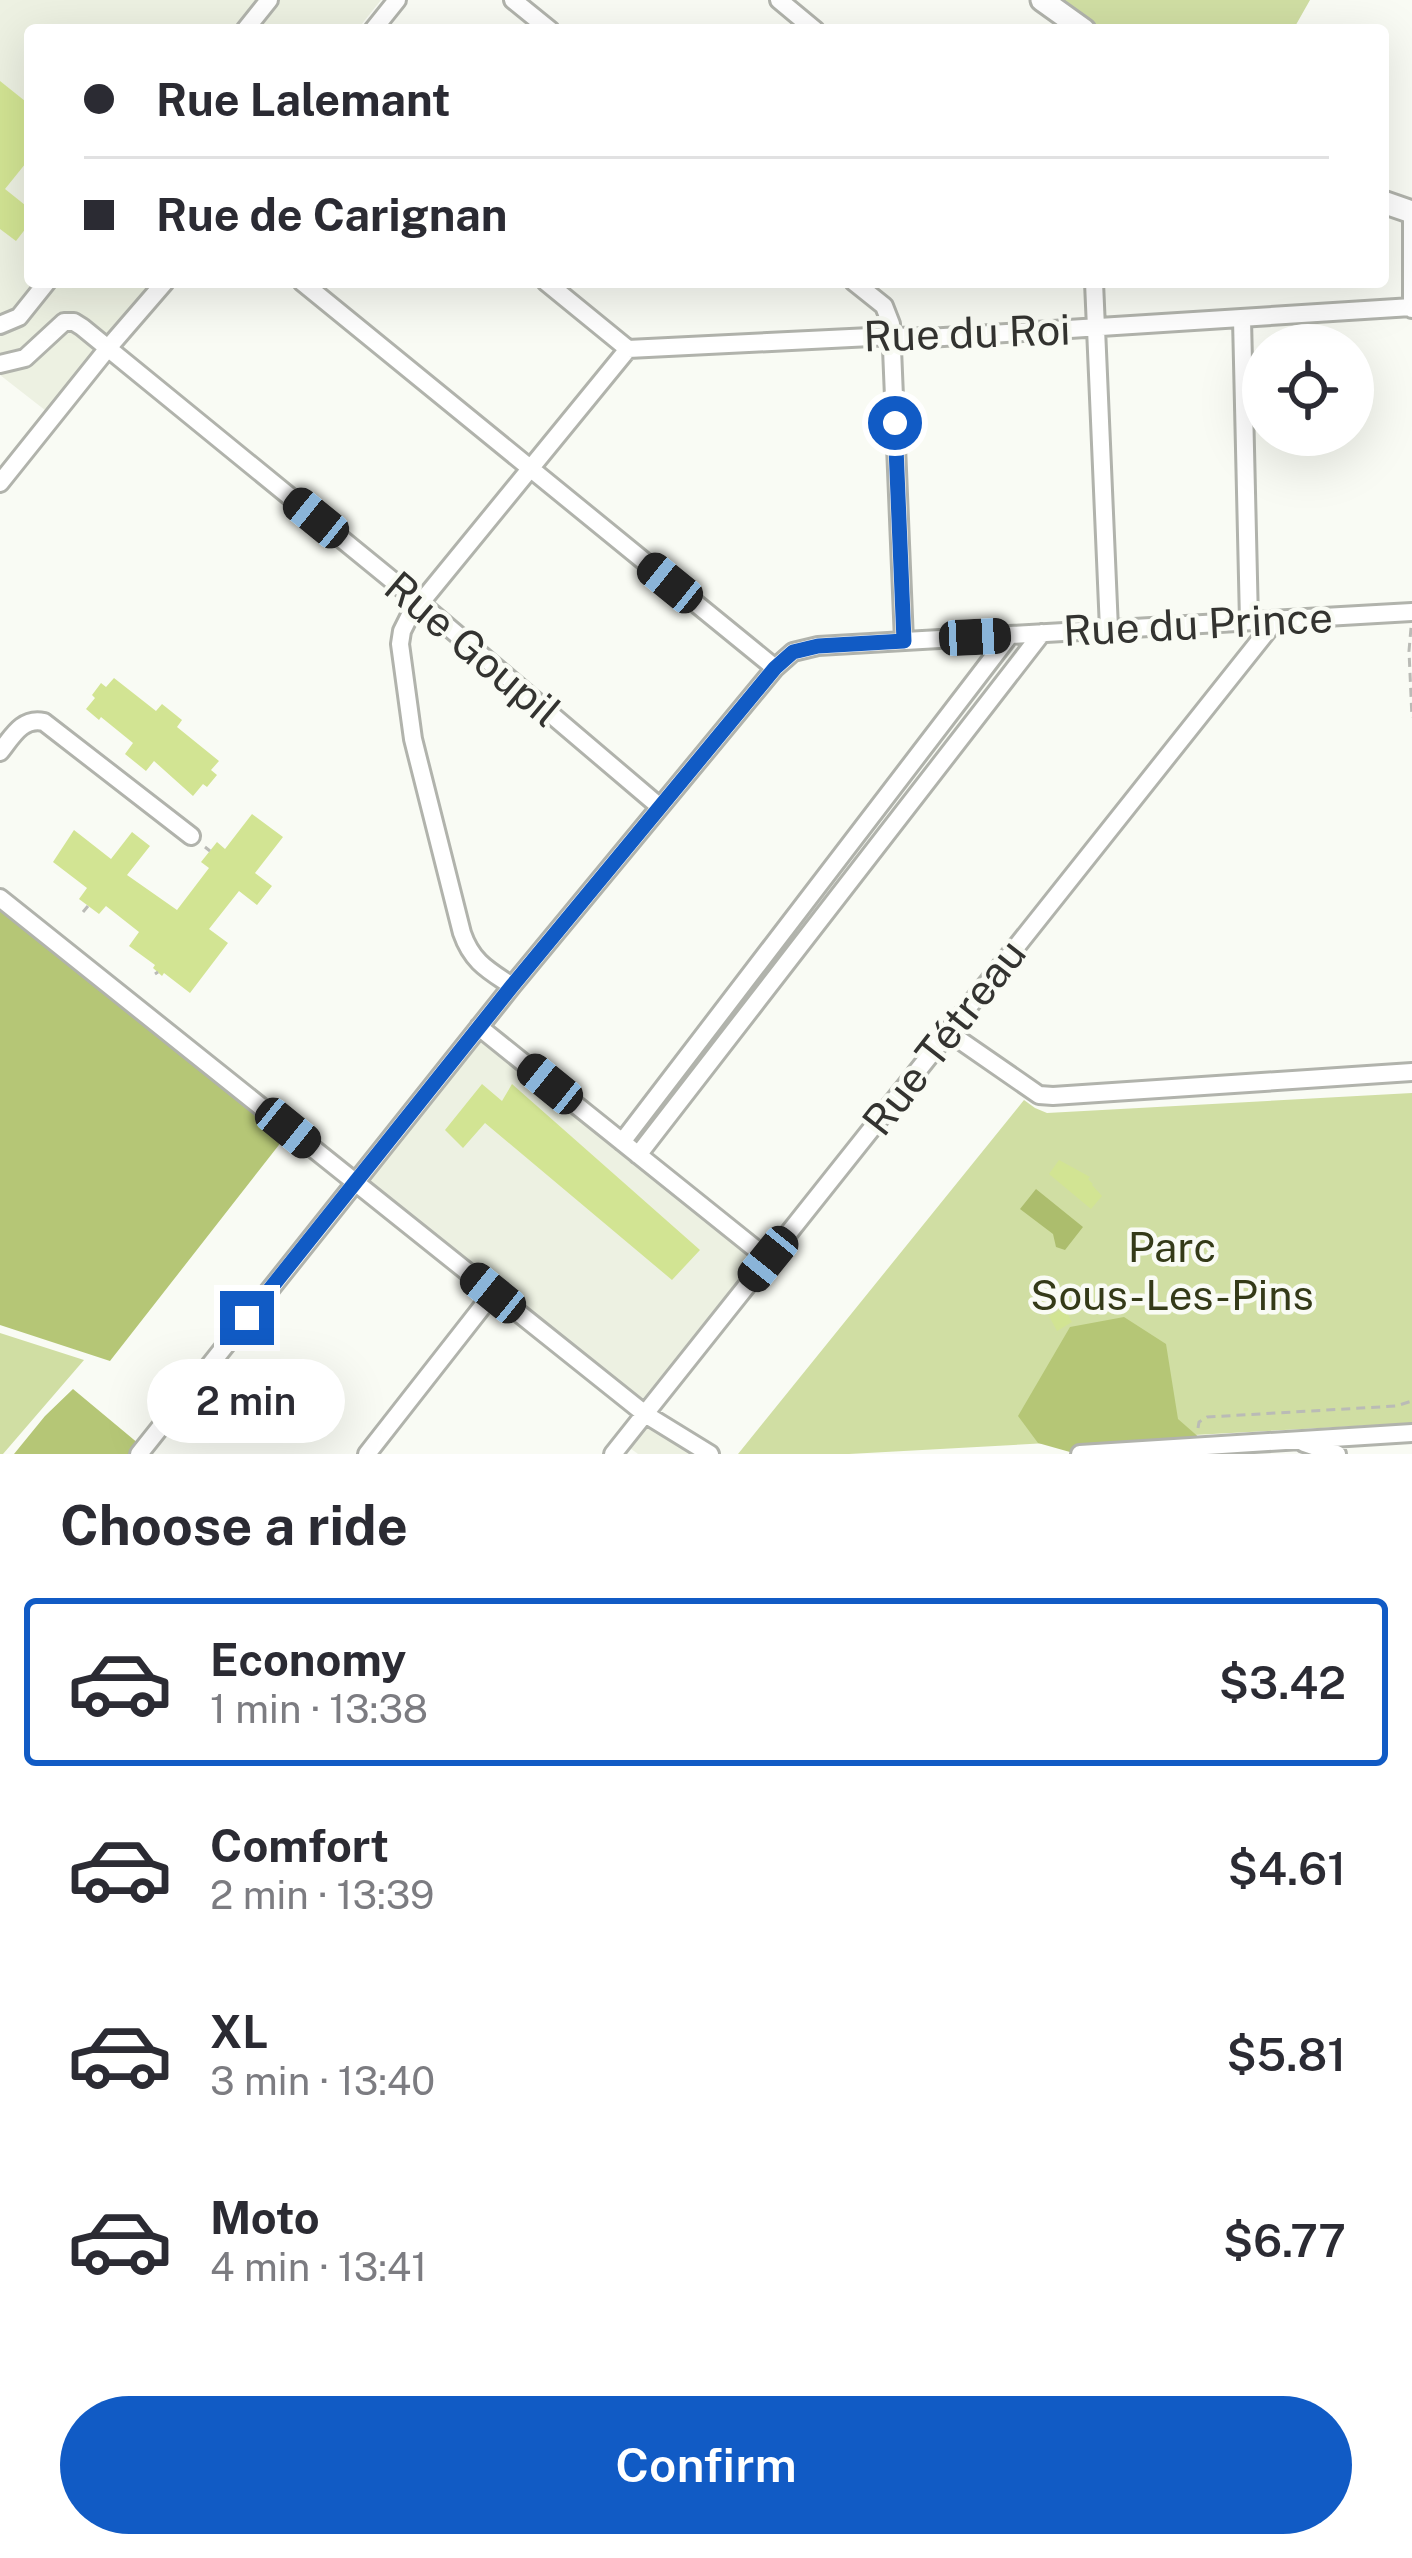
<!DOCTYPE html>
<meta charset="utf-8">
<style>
body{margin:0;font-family:"Public Sans",sans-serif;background:#f2f2f3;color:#2b2b33;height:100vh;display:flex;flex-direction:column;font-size:45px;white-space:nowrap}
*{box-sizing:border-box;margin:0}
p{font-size:39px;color:#7c7c81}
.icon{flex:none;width:66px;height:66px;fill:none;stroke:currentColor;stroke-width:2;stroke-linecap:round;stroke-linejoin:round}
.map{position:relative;height:1454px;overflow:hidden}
.sheet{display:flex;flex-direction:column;background:#fff;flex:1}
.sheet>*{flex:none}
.banner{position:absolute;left:24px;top:24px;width:1365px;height:264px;border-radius:12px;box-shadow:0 12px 48px #0002;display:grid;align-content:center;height:264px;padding:0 60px;background:#fff}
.fabs{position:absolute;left:1242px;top:324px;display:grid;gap:24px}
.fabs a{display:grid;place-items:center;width:132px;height:132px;border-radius:50%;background:#fff;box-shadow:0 12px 48px #0002;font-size:60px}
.end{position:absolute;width:54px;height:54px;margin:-27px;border:15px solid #115bc5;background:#fff;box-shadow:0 0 0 6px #fff}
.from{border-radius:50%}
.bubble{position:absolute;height:84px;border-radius:42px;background:#fff;box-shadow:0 12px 48px #0002;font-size:39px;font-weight:600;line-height:84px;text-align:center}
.car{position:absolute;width:36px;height:72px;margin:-36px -18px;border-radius:15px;box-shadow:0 0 9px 3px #0007;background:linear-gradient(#222 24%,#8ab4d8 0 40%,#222 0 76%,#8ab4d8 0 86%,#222 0)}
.banner b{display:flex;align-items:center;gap:42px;height:114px;font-size:45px}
.banner b+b{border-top:3px solid #e1e1e2}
.banner i{width:30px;height:30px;background:#2b2b33}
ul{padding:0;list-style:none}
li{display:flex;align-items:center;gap:36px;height:168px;margin:0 24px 18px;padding:0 36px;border:6px solid transparent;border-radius:12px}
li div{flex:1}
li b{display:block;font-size:45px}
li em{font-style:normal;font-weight:600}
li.selected{border-color:#115bc5}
li>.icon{width:108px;height:108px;stroke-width:1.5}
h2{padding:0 60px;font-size:54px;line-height:144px}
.action{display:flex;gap:24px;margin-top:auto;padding:24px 60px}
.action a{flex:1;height:138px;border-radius:72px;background:#115bc5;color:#fff;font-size:48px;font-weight:600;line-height:138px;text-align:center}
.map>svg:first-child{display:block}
.built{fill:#edf1e2}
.green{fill:#d0dea3}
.forest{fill:#b5c676}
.water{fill:#acbd6d}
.building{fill:#d2e493}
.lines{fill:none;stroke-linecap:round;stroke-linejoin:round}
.minor-casing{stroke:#b1b3ac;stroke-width:22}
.major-casing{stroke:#b1b3ac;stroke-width:27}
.path{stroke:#babbb6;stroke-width:3;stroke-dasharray:9 6;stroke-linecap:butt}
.minor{stroke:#fff;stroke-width:16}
.major{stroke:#fff;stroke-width:21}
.route{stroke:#115bc5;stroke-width:15}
.labels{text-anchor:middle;stroke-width:9;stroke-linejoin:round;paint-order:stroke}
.street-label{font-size:42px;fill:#333330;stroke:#f9fbf4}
.park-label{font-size:42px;fill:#343a18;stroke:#f9fbf4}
</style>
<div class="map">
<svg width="1412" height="1454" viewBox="0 0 1412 1454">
<rect width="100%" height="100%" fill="#f9fbf4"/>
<path class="built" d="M 0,0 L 381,0 L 357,30 L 30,30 L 30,282 L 155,282 L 50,414 L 0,375 Z
M 479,1032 L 758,1255 L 639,1405 L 362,1181 Z
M 643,1419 L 701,1454 L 638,1454 L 623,1443 Z"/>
<path class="green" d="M 1042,0 L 1310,0 L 1293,30 L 1084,30 Z
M 1412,1093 L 1412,1423 L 849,1454 L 738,1454 L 1024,1100 L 1035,1108 L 1047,1113 Z
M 0,1333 L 84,1360 L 3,1454 L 0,1454 Z"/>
<path class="forest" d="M 0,896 L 293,1127 L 110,1361 L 0,1325 Z
M 1124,1317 L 1166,1344 L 1178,1419 L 1218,1454 L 1077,1454 L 1038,1443 L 1018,1416 L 1070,1327 Z
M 73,1389 L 139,1444 L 131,1454 L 14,1454 L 45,1416 Z"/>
<path class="water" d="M 1036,1189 L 1083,1227 L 1065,1250 L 1056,1247 L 1053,1234 L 1020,1209 Z"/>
<path class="building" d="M 0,81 L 30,105 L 30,158 L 5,189 L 30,209 L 30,223 L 16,241 L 0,229 Z
M 114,678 L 156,711 L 162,704 L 182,720 L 177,727 L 219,761 L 211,770 L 217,775 L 207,787 L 203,784 L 193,796 L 154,761 L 146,771 L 125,754 L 133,743 L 101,717 L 99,720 L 86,709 L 95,698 L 92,695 L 101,683 L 106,687 Z
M 252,814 L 283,837 L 255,873 L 272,886 L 257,905 L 239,891 L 209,929 L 228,943 L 190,993 L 164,973 L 162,976 L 153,968 L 155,965 L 129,946 L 139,932 L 106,906 L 99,914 L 79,899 L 87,888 L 53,862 L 74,830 L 111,859 L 132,832 L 150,846 L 127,875 L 177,910 L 209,868 L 201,862 L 217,842 L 225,849 Z
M 482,1084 L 502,1101 L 512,1084 L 700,1250 L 672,1280 L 485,1123 L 463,1148 L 445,1130 Z
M 1059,1160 L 1090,1177 L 1088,1179 L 1093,1184 L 1092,1185 L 1102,1196 L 1091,1209 L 1049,1174 Z
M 1064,1308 L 1072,1322 L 1057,1331 L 1049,1316 Z"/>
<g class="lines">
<defs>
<path id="minor" d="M 513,0 L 550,30
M 779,0 L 815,30
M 245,30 L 269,0
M 373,30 L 397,0
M 1412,215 L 1412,309
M 302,282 L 775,668
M 546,282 L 628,349 L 891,336 L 928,338 L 1412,307
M 854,282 L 884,306 L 891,324 L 904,641
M 1094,282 L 1109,629
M 1242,319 L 1249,621
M 0,325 L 19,317 L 47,282
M 0,364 L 25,358 L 64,322 L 74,322 L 82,327 L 420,603 L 660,807
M 0,483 L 108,348 L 165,282
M 0,752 C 12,737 22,717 44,722 L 191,836
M 0,898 L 645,1414 L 710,1454
M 512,986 C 488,970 472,962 462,933 L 413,739 L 400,644 L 402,631 L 409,617 L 628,349
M 479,1027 L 768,1259
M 948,1032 L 1039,1095 L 1053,1096 L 1412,1072
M 622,1142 L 1010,635
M 638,1155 L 1042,633
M 1304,1443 L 1337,1454
M 139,1454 L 512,986 L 775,668 L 793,652 L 818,646 L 1412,612
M 367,1454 L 493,1293
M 613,1454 L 1276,620
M 1080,1454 L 1412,1433"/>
<path id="major" d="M 1042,0 L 1084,30
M 1383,202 L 1412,212"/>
</defs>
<use href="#minor" class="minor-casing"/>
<use href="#major" class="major-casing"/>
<path class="path" d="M 1411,628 L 1409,651 L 1412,718
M 205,847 L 210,851
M 83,912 L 88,906
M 155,974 L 158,972
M 1198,1428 L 1199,1422 L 1207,1417 L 1396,1406 L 1412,1401"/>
<use href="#minor" class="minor"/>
<use href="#major" class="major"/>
</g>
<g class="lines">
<path class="route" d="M 247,1318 L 512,986 L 775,668 L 793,652 L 818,646 L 904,641 L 895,423"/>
</g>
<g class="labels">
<g class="street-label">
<text transform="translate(967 333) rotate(-2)" y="15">Rue du Roi</text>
<text transform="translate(1198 624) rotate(-3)" y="15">Rue du Prince</text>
<text transform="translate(473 649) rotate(40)" y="15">Rue Goupil</text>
<text transform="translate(944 1037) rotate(-52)" y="15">Rue Tétreau</text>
</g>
<g class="park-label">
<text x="1172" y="1262">Parc<tspan x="1172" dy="48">Sous-Les-Pins</tspan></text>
</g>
</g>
</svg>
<div class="fabs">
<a><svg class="icon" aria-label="locate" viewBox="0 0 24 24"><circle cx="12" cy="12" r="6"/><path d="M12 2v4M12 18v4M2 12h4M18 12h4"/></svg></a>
</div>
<i class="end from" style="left:895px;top:423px"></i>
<i class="end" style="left:247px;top:1318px"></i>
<div class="bubble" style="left:147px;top:1359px;width:198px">2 min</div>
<i class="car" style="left:316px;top:518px;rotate:309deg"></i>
<i class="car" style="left:670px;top:583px;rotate:309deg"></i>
<i class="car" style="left:975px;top:637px;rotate:87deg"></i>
<i class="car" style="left:550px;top:1084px;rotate:309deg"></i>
<i class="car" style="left:288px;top:1128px;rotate:129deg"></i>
<i class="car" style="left:768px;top:1259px;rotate:219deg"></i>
<i class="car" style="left:493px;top:1293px;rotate:309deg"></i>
<div class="banner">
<b><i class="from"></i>Rue Lalemant</b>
<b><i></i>Rue de Carignan</b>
</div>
</div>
<section class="sheet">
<h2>Choose a ride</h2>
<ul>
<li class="selected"><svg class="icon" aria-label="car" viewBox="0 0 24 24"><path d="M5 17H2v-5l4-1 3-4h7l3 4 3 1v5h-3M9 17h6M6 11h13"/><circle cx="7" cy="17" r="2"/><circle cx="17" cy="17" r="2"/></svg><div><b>Economy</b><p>1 min · 13:38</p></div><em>$3.42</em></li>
<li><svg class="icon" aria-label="car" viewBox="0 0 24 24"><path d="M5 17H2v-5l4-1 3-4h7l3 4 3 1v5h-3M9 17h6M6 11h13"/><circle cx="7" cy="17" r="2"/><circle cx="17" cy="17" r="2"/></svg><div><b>Comfort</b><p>2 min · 13:39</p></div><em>$4.61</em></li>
<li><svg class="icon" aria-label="car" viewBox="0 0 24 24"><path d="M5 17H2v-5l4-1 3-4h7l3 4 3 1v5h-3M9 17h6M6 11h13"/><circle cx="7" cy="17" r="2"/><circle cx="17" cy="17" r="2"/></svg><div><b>XL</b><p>3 min · 13:40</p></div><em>$5.81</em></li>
<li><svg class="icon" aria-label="car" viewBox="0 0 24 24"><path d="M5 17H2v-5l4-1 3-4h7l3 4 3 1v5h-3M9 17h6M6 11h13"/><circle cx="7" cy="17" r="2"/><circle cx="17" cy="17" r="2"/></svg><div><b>Moto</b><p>4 min · 13:41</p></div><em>$6.77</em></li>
</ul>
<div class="action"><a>Confirm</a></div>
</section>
